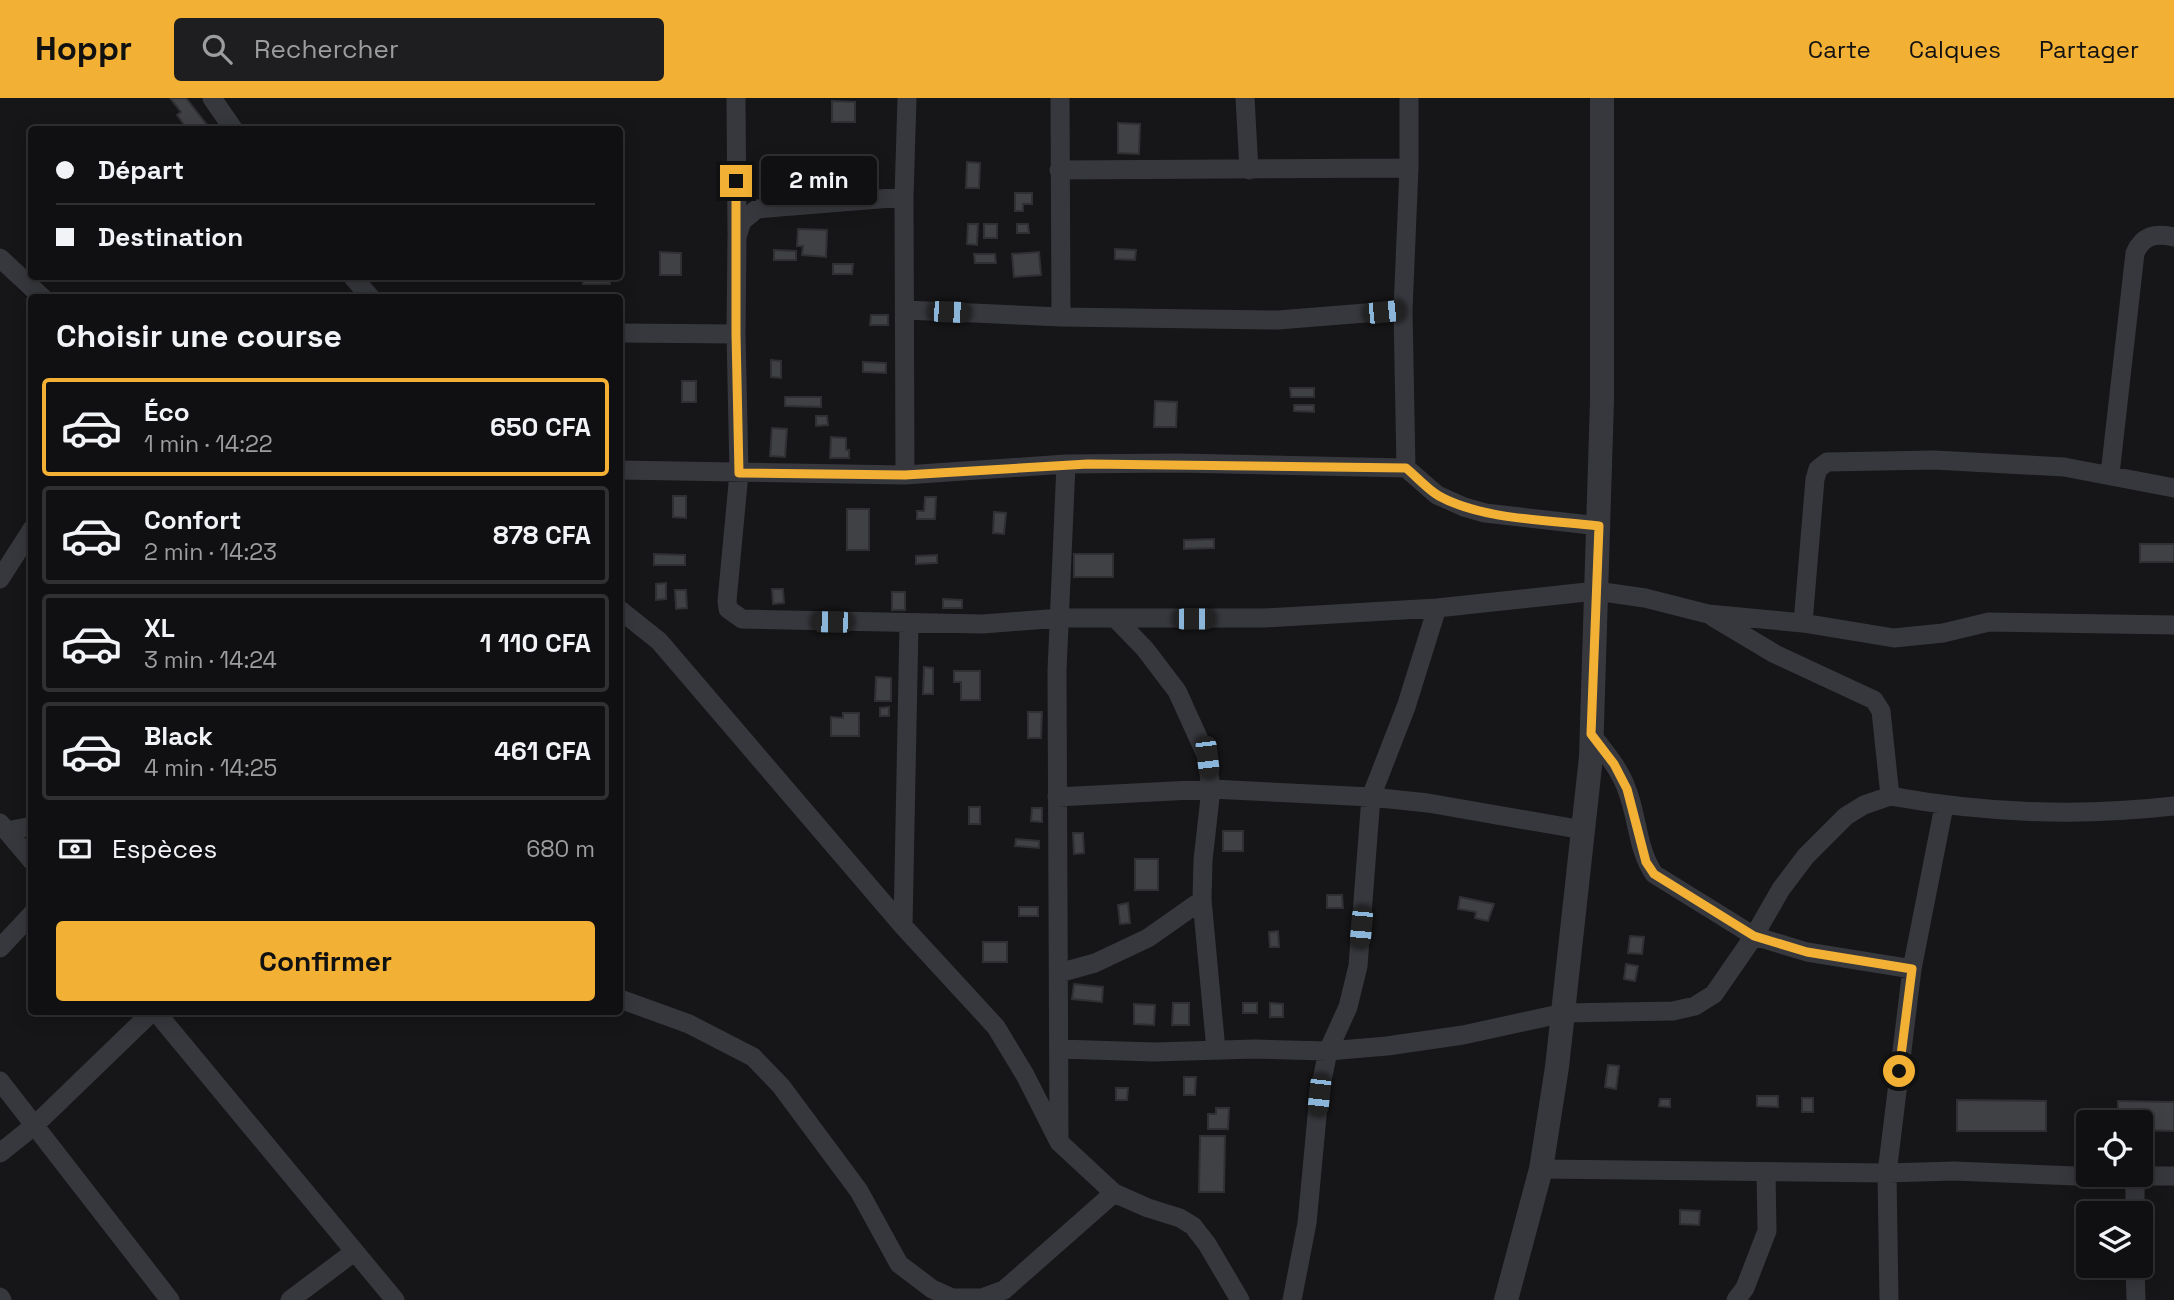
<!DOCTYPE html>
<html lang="fr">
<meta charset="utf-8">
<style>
body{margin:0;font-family:"Space Grotesk",sans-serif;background:#1e1e20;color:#f1f3f6;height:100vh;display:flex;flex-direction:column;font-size:26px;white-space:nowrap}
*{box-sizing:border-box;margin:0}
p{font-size:23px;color:#9c9d9f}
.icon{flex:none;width:38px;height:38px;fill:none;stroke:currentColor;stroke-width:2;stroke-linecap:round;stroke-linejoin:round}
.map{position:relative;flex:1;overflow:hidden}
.side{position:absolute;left:28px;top:196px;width:595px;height:721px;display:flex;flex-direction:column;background:#101012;border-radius:7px;box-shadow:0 4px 18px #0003,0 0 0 2px #303032}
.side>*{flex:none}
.hud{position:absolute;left:28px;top:28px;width:595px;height:154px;border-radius:7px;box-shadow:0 4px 18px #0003,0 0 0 2px #303032;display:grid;align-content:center;height:154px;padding:0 28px;background:#101012}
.fabs{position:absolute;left:2076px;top:1012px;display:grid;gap:14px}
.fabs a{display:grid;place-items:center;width:77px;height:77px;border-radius:7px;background:#101012;box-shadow:0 4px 18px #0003,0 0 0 2px #303032;font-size:35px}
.end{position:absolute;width:32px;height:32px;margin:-16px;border:9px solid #f2b134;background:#111;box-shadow:0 0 0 4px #111}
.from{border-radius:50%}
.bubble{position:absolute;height:49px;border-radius:7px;background:#101012;box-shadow:0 4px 18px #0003,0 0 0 2px #303032;font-size:23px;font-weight:700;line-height:49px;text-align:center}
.car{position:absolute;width:21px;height:42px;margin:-21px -10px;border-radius:9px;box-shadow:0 0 5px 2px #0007;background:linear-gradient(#222 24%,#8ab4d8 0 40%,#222 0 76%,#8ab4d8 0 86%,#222 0)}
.hud b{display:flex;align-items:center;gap:24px;height:66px;font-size:26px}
.hud b+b{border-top:2px solid #303032}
.hud i{width:18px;height:18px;background:#f1f3f6}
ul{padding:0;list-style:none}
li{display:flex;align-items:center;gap:21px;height:98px;margin:0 14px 10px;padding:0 14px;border:4px solid #303032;border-radius:7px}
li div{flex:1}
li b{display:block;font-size:26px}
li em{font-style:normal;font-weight:700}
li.current{border-color:#f2b134}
li>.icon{width:63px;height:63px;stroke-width:1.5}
h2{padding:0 28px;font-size:32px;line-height:84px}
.pay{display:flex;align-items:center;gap:18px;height:77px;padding:0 28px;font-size:26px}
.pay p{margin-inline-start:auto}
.cta{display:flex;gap:14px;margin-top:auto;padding:14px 28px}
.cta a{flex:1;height:80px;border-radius:7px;background:#f2b134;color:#111;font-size:28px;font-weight:700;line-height:80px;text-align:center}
header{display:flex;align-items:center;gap:42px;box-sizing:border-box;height:98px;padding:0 35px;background:#f2b134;color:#111}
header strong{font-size:33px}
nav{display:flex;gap:38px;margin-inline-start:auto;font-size:24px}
.search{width:490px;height:63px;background:#1e1e20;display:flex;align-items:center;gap:18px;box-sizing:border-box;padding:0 24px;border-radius:7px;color:#9c9d9f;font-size:26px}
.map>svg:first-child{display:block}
.building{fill:#404145;stroke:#303034;stroke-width:2}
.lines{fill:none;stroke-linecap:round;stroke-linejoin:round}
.minor{stroke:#37383d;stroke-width:19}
.tertiary{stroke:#37383d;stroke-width:24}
.route{stroke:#f2b134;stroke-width:9}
</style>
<header>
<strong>Hoppr</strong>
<div class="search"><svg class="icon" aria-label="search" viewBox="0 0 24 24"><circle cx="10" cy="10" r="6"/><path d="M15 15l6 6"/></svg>Rechercher</div>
<nav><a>Carte</a><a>Calques</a><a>Partager</a></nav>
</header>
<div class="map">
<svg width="2174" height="1202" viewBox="0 0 2174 1202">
<rect width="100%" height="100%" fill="#161618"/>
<path class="building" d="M 170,0 L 186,0 L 211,32 L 188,32 L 177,17 L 181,14 Z
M 832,3 L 855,4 L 855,24 L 832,24 Z
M 1118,25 L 1140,26 L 1139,56 L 1118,55 Z
M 967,64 L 980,65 L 979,90 L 966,90 Z
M 1015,95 L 1032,95 L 1032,106 L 1023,106 L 1023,113 L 1015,113 Z
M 968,126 L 978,126 L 977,147 L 967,146 Z
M 984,126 L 997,126 L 997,140 L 984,140 Z
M 1017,126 L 1028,126 L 1029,135 L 1017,135 Z
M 798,131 L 827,132 L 826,159 L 802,157 L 803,148 L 797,148 Z
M 1115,151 L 1136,152 L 1135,162 L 1115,161 Z
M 774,152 L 796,153 L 796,162 L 774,162 Z
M 660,154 L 681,155 L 681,177 L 660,177 Z
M 1039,154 L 1041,177 L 1014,179 L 1012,156 Z
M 974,156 L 995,156 L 996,165 L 975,165 Z
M 833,166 L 853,166 L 852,176 L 833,176 Z
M 583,178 L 610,178 L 610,186 L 583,186 Z
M 871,217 L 888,217 L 888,227 L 870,227 Z
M 771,262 L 781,263 L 781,280 L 771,279 Z
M 863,264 L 886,265 L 886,275 L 863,274 Z
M 682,283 L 696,283 L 696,304 L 682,304 Z
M 1290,290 L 1314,290 L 1314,299 L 1291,299 Z
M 785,299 L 821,299 L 821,309 L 785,308 Z
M 1155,303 L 1177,304 L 1176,329 L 1154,329 Z
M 1294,307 L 1314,307 L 1314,314 L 1294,313 Z
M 816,318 L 827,318 L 828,327 L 816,328 Z
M 772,330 L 787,331 L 785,359 L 770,358 Z
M 831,339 L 846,340 L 846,352 L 849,352 L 849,360 L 830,360 Z
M 673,398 L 686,398 L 686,420 L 673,419 Z
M 925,399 L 936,399 L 935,421 L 917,421 L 917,413 L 924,413 Z
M 847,411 L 869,411 L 869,452 L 847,452 Z
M 994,414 L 1006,415 L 1004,436 L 993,435 Z
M 1214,441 L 1214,450 L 1184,451 L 1184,442 Z
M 2140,446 L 2174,446 L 2174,464 L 2140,464 Z
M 654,456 L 685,457 L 685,467 L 654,467 Z
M 1074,456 L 1113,456 L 1113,479 L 1074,479 Z
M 937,457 L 937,465 L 916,466 L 916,458 Z
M 666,485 L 666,501 L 656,502 L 656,486 Z
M 772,491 L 783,491 L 784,505 L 773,506 Z
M 675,492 L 686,492 L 687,510 L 676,511 Z
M 892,494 L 905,494 L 905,512 L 892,512 Z
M 943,501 L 962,502 L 962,510 L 943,510 Z
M 924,569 L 933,570 L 933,596 L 923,596 Z
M 954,573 L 980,573 L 980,602 L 961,602 L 961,584 L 954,584 Z
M 876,579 L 891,580 L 891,603 L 875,603 Z
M 889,609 L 889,618 L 880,618 L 880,610 Z
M 1028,614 L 1042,614 L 1041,640 L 1028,640 Z
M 843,615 L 859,615 L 859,638 L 831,638 L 831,619 L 843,620 Z
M 969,709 L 980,709 L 980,726 L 969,726 Z
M 1032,710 L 1042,710 L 1042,724 L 1031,723 Z
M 1223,733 L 1243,733 L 1243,753 L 1223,753 Z
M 1073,735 L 1083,735 L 1084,755 L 1074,756 Z
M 1016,741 L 1039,743 L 1039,750 L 1015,748 Z
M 1135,761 L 1158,761 L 1158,792 L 1135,792 Z
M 1327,797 L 1342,797 L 1343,810 L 1327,810 Z
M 1460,799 L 1494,806 L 1488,823 L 1475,820 L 1476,814 L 1458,811 Z
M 1128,805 L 1130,825 L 1120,826 L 1118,807 Z
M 1019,809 L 1038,809 L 1038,818 L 1019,818 Z
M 1278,833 L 1279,849 L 1270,849 L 1269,834 Z
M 1630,838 L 1644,839 L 1642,856 L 1628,855 Z
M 983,844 L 1007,844 L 1007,864 L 983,864 Z
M 1626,866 L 1638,868 L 1635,883 L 1624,881 Z
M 1074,886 L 1103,889 L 1102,904 L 1072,901 Z
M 1173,905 L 1189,905 L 1189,927 L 1172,927 Z
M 1243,905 L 1257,905 L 1257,915 L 1243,915 Z
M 1270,905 L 1283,906 L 1283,919 L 1270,919 Z
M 1134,906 L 1155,907 L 1154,927 L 1134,926 Z
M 1608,967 L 1619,968 L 1616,991 L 1605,989 Z
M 1184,979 L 1196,979 L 1195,997 L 1184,997 Z
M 1116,990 L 1128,990 L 1127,1002 L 1116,1002 Z
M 1757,998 L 1778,998 L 1778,1009 L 1757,1008 Z
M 1802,1000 L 1813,1000 L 1813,1014 L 1802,1014 Z
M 1660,1001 L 1670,1001 L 1670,1009 L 1659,1008 Z
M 1957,1002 L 2046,1003 L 2046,1033 L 1957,1033 Z
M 2118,1003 L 2174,1004 L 2174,1033 L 2140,1032 L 2140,1024 L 2118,1024 Z
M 1216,1010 L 1229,1010 L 1228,1031 L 1208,1031 L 1208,1016 L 1216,1016 Z
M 1200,1038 L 1225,1038 L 1224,1094 L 1199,1094 Z
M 1680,1112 L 1700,1113 L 1699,1127 L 1680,1126 Z"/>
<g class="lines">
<path class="minor" d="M 212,0 L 234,32
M 736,0 L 737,135
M 1060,0 L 1061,219
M 1245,0 L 1249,72
M 1059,72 L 1409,70
M 904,99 L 757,111 L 742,123 L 737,139 L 736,236 L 739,375 L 727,503 L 728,511 L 742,521 L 983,526 L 1060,520 L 1264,520 L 1437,510 L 1596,493 L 1645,500 L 1708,516 L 1803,525 L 1894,540 L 1943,535 L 1989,524 L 2174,527
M 0,160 L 43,200
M 352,178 L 371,200
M 905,212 L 1061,219 L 1278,222 L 1403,212 L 1406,370
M 1403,212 L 1409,70 L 1409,0
M 620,235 L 736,236
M 620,372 L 905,377 L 1066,366 L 1178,365 L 1406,370 L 1437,397 L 1464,409 L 1485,415 L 1599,428
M 2110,376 L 2135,155 C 2143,137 2155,135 2174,139
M 905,377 L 904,99 L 907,0
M 0,481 L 32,431
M 620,512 L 659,543 L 903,828 L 996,929 L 1025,977 L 1059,1044 L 1114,1095 L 1148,1110 L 1180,1120 L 1193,1128 L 1207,1146 L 1240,1202
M 1713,519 L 1775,556 L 1874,602 L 1881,613 L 1890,698 C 1983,715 2079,719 2174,708
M 1116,521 L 1145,551 L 1177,593 L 1207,659 L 1211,691 L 1203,762 L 1202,802 L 1216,952
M 1803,525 L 1815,381 L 1818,371 L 1827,364 L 1934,362 L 2064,369 L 2174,390
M 1591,636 C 1605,654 1620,671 1627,692 C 1638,720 1637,751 1654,776 L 1754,838 L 1807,854 L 1912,871
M 1057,699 L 1211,691 L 1371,699 L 1428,705 L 1583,732
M 0,725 L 32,763
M 7,733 L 32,728
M 903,828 L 909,526
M 0,850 L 32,816
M 1059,875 L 1095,865 L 1148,840 L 1202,802
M 620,901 L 689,926 L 753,959 L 781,988 L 859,1093 L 899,1166 L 932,1191 L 952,1200 L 982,1200 L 1004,1192 L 1114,1095
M 156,914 L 395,1202
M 1059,951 L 1154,954 L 1255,951 L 1328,953 L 1387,948 L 1463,937 L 1564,915 L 1673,913 L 1695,908 L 1714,896 L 1754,838 L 1781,791 L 1806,758 L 1846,718 L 1864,707 L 1890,698
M 0,983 L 170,1202
M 1059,1040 L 1057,573 L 1066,366
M 0,1055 L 35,1027 L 152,914
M 1541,1071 L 1887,1075 L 1954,1073 L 2076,1078 L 2174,1078
M 2135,1078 L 2135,1115
M 2135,1167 L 2136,1202
M 0,1199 L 2,1202
M 290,1202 L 354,1154
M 1292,1202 L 1307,1125 L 1319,997 L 1328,953 L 1348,909 L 1358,868 L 1371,699 L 1406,609 L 1437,510
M 1736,1202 L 1745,1190 L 1767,1133 L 1766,1074
M 1889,1202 L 1887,1075 L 1912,871 L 1944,708"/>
<path class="tertiary" d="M 1506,1202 L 1541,1071 L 1557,969 L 1591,659 L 1602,302 L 1602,0"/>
</g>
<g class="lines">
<path class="route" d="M 736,83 L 736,236 L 739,375 L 905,377 L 1088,366 L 1406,370 C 1417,379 1427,391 1439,398 C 1482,422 1550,422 1599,428 L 1591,636 L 1614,666 L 1627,691 L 1646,764 L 1654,776 L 1754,838 L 1807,854 L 1912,871 L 1899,973"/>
</g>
</svg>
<div class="fabs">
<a><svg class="icon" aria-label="locate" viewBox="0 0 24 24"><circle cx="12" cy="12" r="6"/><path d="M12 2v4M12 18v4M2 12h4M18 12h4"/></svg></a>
<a><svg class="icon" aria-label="layers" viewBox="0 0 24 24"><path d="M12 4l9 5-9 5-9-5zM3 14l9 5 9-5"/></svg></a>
</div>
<i class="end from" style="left:1899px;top:973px"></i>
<i class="end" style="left:736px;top:83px"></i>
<div class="bubble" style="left:761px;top:58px;width:116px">2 min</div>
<i class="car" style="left:949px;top:214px;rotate:92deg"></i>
<i class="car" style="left:1384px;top:214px;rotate:84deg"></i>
<i class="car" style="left:1194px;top:521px;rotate:90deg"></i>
<i class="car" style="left:832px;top:524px;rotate:271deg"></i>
<i class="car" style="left:1207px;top:659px;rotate:173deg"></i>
<i class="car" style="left:1361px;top:829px;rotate:185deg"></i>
<i class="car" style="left:1319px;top:997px;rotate:186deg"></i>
<div class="hud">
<b><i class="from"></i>Départ</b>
<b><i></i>Destination</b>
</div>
<section class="side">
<h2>Choisir une course</h2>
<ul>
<li class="current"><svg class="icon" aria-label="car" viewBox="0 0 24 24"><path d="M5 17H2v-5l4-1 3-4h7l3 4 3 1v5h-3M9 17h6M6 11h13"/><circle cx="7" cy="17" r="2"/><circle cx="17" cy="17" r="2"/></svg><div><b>Éco</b><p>1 min · 14:22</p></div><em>650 CFA</em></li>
<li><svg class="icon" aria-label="car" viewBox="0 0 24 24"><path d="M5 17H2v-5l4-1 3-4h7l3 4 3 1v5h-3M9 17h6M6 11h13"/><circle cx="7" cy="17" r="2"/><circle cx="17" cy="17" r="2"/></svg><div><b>Confort</b><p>2 min · 14:23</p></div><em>878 CFA</em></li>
<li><svg class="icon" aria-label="car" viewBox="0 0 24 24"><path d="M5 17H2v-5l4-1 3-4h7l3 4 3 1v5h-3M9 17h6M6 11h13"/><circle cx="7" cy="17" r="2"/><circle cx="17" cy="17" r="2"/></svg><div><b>XL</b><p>3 min · 14:24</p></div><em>1 110 CFA</em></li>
<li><svg class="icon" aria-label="car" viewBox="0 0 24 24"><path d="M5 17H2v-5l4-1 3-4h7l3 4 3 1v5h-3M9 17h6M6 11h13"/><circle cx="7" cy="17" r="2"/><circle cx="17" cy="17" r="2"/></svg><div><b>Black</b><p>4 min · 14:25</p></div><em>461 CFA</em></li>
</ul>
<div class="pay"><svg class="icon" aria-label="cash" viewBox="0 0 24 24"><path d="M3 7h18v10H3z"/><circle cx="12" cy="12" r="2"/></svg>Espèces<p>680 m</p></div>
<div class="cta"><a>Confirmer</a></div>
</section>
</div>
